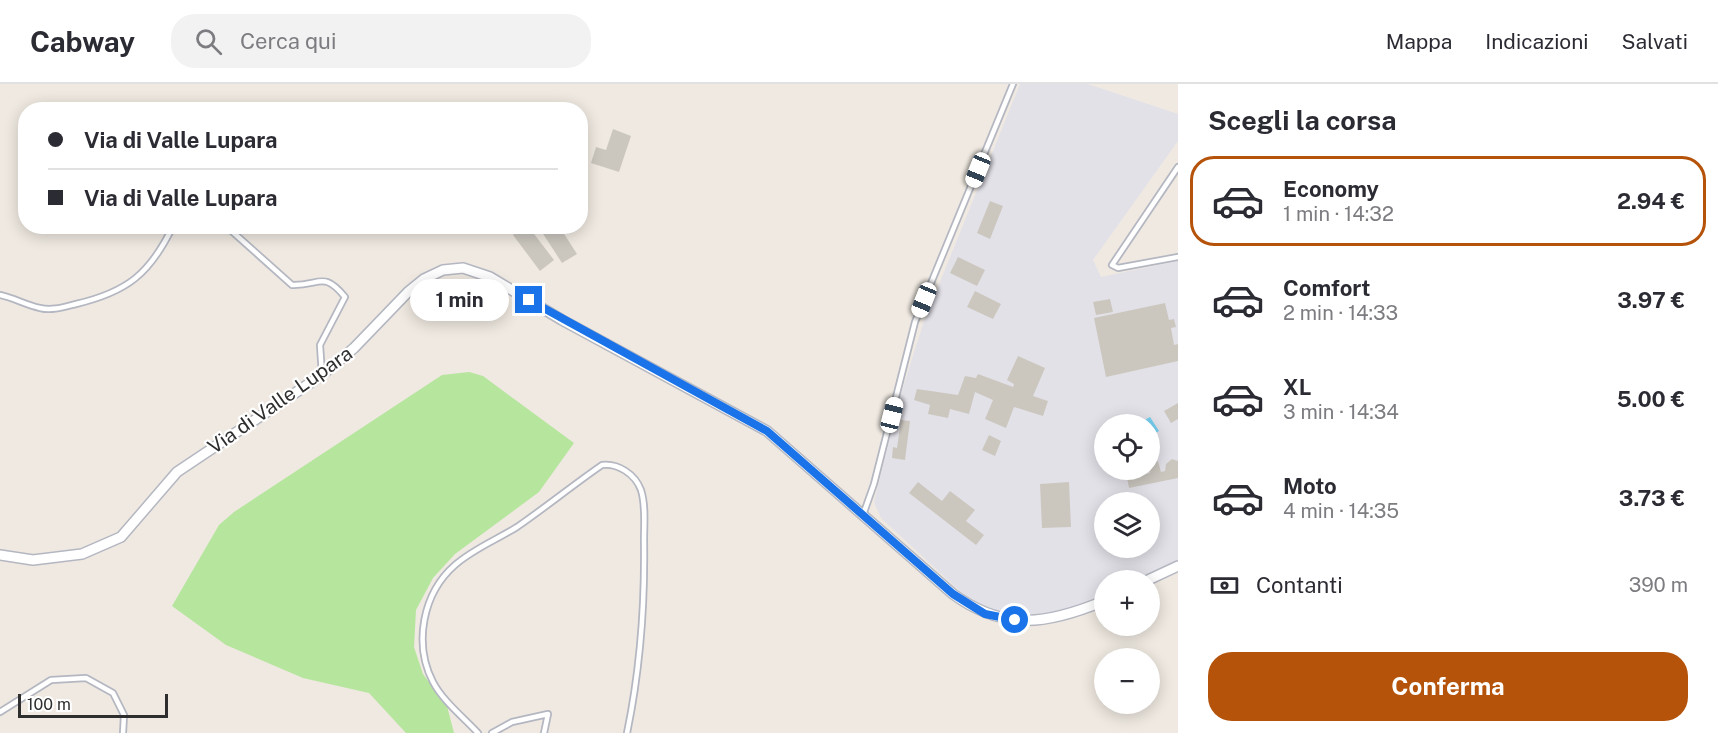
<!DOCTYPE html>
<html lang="it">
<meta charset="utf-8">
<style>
body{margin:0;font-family:"Public Sans",sans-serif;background:#f2f2f3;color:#2b2b33;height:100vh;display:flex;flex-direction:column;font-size:22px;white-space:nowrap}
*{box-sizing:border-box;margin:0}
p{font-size:20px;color:#7c7c81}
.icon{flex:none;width:33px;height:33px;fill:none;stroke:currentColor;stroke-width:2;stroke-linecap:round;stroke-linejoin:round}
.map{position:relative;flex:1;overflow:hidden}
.drawer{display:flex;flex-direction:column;background:#fff;width:540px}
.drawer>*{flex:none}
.top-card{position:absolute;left:18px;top:18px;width:570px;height:132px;border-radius:24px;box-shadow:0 3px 15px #0003;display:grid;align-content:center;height:132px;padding:0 30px;background:#fff}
.tools{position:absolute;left:1094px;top:330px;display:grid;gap:12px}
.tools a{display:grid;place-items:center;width:66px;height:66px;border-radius:50%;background:#fff;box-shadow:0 3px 15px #0003;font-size:30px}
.scale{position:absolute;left:18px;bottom:15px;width:150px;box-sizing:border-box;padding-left:6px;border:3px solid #2e2e2e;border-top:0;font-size:16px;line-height:21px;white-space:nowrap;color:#2e2e2e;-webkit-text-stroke:4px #fff;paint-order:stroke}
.end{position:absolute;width:27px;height:27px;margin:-14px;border:8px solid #1a73e8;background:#fff;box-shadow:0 0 0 3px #fff}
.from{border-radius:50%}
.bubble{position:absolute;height:42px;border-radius:21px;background:#fff;box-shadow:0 3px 15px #0003;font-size:20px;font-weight:700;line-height:42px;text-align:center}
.car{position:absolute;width:18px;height:36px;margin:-18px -9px;border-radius:8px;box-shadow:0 0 4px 2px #0007;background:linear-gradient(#fff 24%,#345 0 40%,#fff 0 76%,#345 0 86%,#fff 0)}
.top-card b{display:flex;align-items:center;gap:21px;height:57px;font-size:22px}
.top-card b+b{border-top:2px solid #e1e1e2}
.top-card i{width:15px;height:15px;background:#2b2b33}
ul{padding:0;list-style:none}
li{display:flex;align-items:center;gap:18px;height:90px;margin:0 12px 9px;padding:0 18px;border:3px solid transparent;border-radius:24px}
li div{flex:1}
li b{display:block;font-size:22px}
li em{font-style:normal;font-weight:700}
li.selected{border-color:#b45309}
li>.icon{width:54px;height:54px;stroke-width:1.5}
h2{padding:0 30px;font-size:27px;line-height:72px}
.pay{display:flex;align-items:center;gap:15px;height:66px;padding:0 30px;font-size:22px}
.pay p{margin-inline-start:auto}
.button{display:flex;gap:12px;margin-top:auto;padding:12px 30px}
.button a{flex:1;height:69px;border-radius:24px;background:#b45309;color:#fff;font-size:24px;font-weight:700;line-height:69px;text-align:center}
header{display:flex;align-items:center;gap:36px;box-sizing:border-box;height:84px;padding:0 30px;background:#fff;border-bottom:2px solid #e1e1e2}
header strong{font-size:28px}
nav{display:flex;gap:33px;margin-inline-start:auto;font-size:21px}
.search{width:420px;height:54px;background:#f2f2f3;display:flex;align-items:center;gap:15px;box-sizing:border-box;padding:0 21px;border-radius:24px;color:#7c7c81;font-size:22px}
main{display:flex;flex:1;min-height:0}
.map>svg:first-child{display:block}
.industrial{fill:#e3e1e8;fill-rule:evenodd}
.green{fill:#b6e59e}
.water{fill:#75cff0}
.building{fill:#cbc7bf}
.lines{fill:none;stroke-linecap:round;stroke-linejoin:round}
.lane-casing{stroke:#b4b7c1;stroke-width:8}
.street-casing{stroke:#b4b7c1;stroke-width:12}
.lane{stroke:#fff;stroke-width:4.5}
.street{stroke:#fff;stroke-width:9}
.route{stroke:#1a73e8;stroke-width:8}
.labels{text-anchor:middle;stroke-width:4.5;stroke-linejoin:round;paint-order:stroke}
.street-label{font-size:20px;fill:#2e2e2e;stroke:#fff}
</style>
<header>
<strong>Cabway</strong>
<div class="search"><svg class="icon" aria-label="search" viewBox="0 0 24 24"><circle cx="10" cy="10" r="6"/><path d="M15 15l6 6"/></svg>Cerca qui</div>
<nav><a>Mappa</a><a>Indicazioni</a><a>Salvati</a></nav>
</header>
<main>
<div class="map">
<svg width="1178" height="649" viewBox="0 0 1178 649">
<rect width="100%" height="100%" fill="#efe9e1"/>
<path class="industrial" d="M 1020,0 L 1088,0 L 1178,30 L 1178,57 L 1093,176 L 1101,193 L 1178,177 L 1178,476 L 1138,496 L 1104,496 L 1104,512 L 1078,523 L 1045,530 L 1010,532 L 999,530 L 964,511 L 881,434 L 874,418 L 900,313 L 923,240 ZM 1104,340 L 1149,340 L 1149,386 L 1104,386 ZM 1104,418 L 1149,418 L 1149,464 L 1104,464 Z"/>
<path class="green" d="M 469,288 L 483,292 L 574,359 L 539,408 L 455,470 L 433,494 L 416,526 L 414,563 L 423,590 L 447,622 L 454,649 L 406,649 L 369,609 L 303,594 L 226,561 L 172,522 L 219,441 L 234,428 L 442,291 Z"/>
<path class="water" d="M 1150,333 L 1159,347 L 1150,352 L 1149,340 L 1141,338 Z"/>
<path class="building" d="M 613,45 L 631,52 L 619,88 L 591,79 L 596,63 L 606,66 Z
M 990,117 L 1003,122 L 990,155 L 977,149 Z
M 524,142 L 528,142 L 554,176 L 540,187 L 513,151 Z
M 538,142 L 559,142 L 577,170 L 562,179 Z
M 958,173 L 985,186 L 977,202 L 950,189 Z
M 975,207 L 1001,220 L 993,235 L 967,223 Z
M 1110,215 L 1113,228 L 1096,231 L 1093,218 Z
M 1165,219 L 1169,236 L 1174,235 L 1176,243 L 1171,244 L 1174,261 L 1178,260 L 1178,277 L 1106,293 L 1094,234 Z
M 1018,272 L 1045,284 L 1033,312 L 1048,317 L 1043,332 L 1014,323 L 1006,344 L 985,335 L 993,316 L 975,308 L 969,330 L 950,325 L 948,334 L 928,330 L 930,321 L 914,316 L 917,305 L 958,311 L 965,292 L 976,294 L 978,290 L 1013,303 L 1014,300 L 1007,296 Z
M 1178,319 L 1178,335 L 1171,339 L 1164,327 Z
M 901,336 L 910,337 L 905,376 L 892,374 L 893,363 L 897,364 Z
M 989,351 L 1001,357 L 995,372 L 982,366 Z
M 1172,375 L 1178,377 L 1178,394 L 1129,404 L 1127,394 L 1150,389 L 1149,379 L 1158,377 L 1161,388 L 1165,387 L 1166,380 Z
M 918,398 L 942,417 L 950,407 L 975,426 L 966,437 L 984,451 L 976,461 L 909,409 Z
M 1069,398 L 1071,443 L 1042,444 L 1040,400 Z"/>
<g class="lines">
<defs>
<path id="lane" d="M 1178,83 L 1112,181 L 1118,184 L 1178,173
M 226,142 L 292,201 C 320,202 323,186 345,213 L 320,261 L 322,291
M 0,211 C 14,214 26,221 40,224 C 52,227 64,223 76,220 C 127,208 150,190 173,142
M 863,431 L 874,400 L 915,238 L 1013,0
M 0,628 L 51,596 L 86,594 L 113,609 L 124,631 L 123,649
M 478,649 C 463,633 443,617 433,598 C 413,559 423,509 455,481 C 473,465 496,456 517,443 C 546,423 573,401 602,381 C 618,379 635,390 641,406 C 646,422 644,440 644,457 C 645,521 640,586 627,649
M 492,649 L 512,638 L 548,630 L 544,649"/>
<path id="street" d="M 0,471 L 33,476 L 82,470 L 121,453 L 177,388 L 322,291 L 354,264 L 408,208 L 424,195 L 443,186 L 463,184 L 490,193 L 562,236 L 767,347 L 953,510 C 1005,548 1048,540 1104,517
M 1148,496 L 1178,482"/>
</defs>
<use href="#lane" class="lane-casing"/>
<use href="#street" class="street-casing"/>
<use href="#lane" class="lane"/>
<use href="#street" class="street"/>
</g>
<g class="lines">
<path class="route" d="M 529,216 L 767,347 L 953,510 L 985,530 L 1015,536"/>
</g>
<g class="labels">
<g class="street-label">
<text transform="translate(280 316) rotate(-35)" y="7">Via di Valle Lupara</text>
</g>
</g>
</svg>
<div class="tools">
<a><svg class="icon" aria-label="locate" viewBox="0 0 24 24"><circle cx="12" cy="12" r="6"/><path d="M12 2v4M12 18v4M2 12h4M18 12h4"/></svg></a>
<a><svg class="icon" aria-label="layers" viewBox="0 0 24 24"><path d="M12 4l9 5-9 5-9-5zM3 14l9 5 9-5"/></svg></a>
<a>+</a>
<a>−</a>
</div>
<div class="scale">100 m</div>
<i class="end from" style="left:1015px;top:536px"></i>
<i class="end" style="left:529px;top:216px"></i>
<div class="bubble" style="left:410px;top:195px;width:99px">1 min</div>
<i class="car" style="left:978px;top:86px;rotate:202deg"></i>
<i class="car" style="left:924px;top:216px;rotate:202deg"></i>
<i class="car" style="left:892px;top:331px;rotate:14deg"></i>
<div class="top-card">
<b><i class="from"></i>Via di Valle Lupara</b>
<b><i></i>Via di Valle Lupara</b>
</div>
</div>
<section class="drawer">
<h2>Scegli la corsa</h2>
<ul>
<li class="selected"><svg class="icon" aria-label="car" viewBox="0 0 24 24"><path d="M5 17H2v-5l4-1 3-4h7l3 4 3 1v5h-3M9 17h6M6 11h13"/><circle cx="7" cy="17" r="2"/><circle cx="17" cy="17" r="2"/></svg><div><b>Economy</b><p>1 min · 14:32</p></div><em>2.94 €</em></li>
<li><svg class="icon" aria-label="car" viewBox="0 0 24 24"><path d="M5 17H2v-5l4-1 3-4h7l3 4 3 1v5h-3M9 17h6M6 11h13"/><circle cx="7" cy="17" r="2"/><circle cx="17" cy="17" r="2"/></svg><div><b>Comfort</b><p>2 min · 14:33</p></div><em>3.97 €</em></li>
<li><svg class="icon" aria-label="car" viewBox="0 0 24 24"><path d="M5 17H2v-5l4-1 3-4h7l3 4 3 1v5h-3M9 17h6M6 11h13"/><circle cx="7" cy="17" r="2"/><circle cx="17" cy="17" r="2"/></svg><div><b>XL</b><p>3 min · 14:34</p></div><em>5.00 €</em></li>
<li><svg class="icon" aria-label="car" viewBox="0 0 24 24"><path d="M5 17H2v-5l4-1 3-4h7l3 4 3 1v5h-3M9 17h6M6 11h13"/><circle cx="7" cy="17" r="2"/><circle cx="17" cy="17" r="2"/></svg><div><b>Moto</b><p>4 min · 14:35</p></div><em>3.73 €</em></li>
</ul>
<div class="pay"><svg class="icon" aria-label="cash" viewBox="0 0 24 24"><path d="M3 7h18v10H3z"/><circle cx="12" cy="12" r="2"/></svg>Contanti<p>390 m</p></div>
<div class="button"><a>Conferma</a></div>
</section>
</main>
